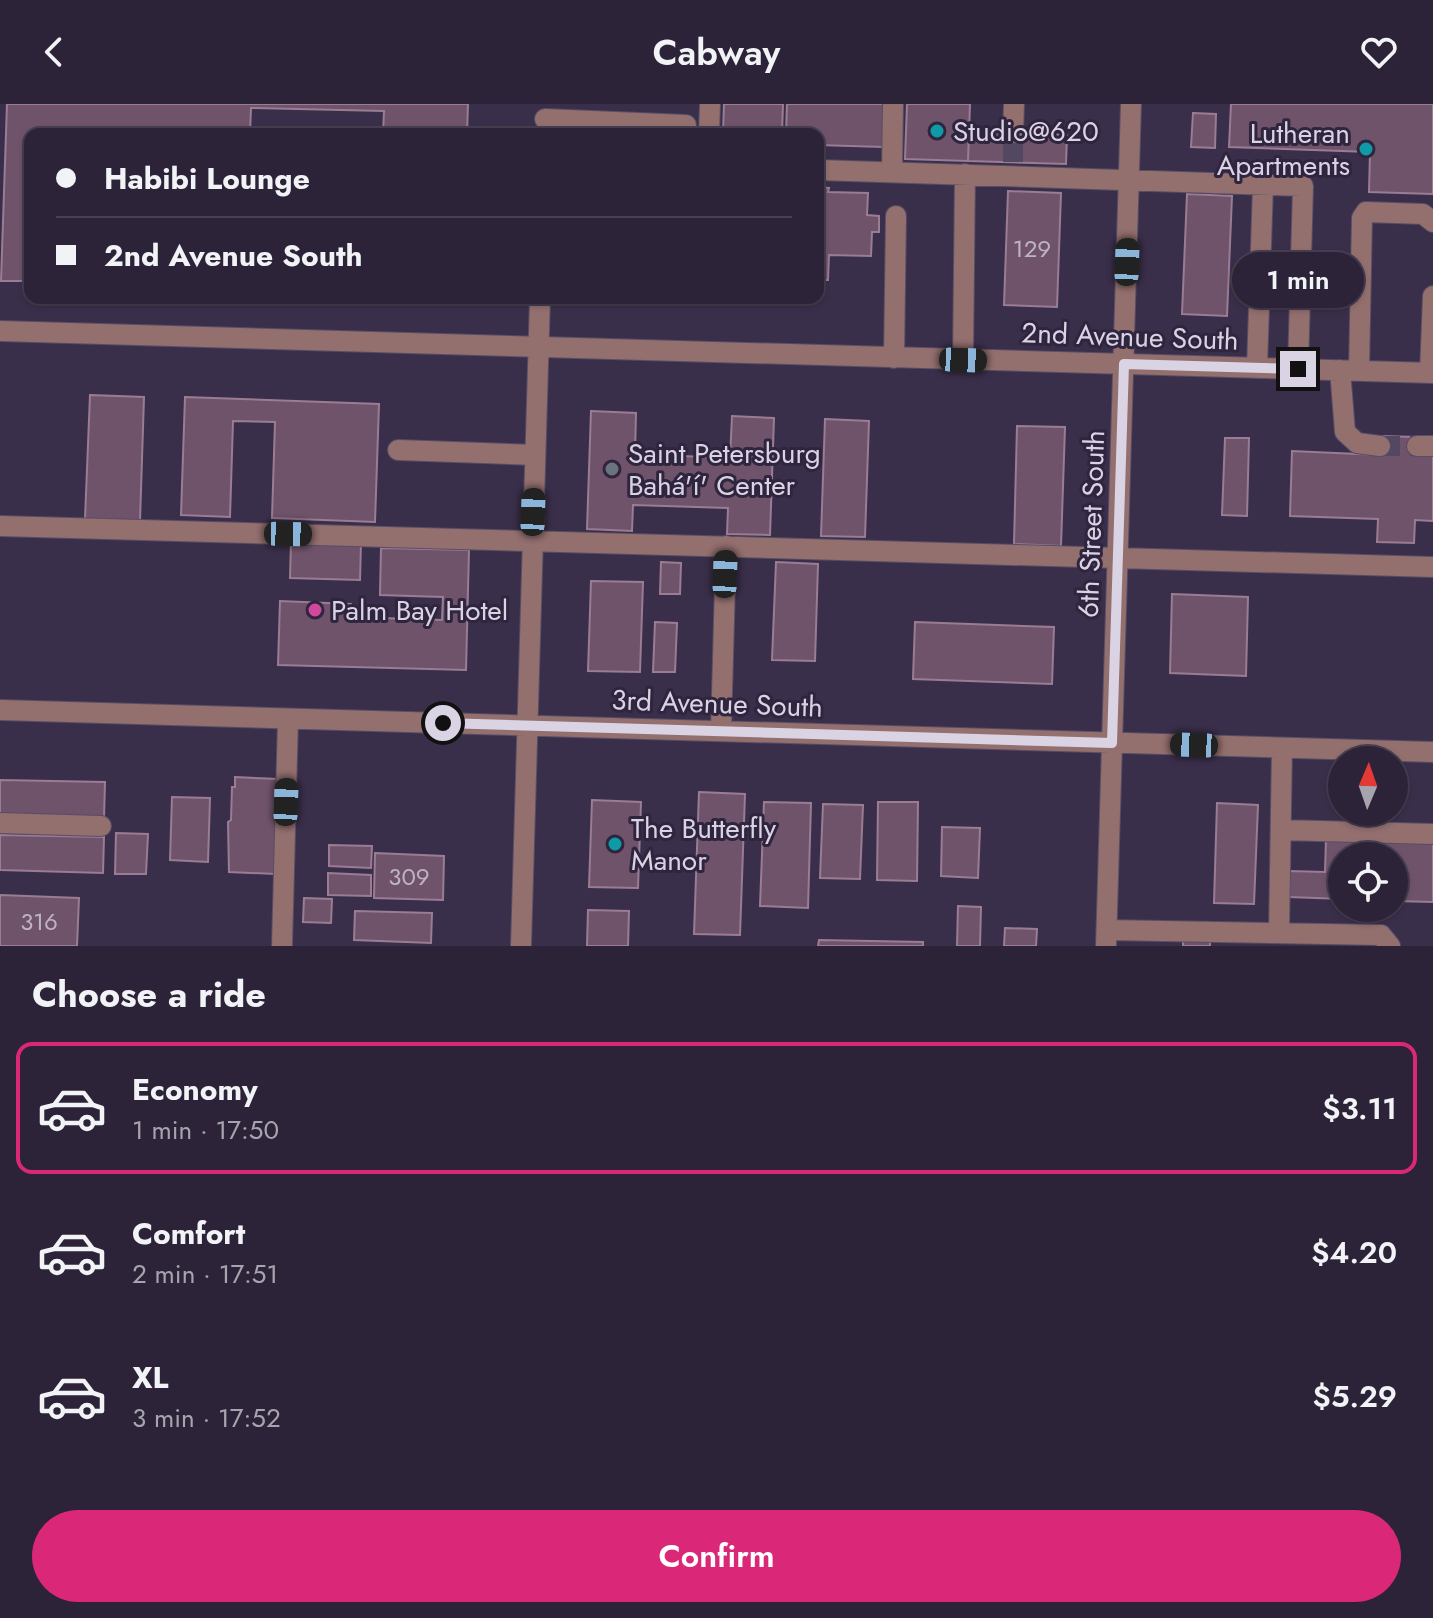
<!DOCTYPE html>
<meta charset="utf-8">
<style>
body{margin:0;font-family:Jost,sans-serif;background:#342b40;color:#f1f3f6;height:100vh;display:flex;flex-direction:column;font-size:30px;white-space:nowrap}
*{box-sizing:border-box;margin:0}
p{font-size:26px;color:#a6a4ae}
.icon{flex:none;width:44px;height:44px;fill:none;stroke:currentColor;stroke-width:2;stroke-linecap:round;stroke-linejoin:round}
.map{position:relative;height:842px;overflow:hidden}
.details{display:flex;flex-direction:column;background:#2c2338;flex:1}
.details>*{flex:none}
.guide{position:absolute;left:24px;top:24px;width:800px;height:176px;border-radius:16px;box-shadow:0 2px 6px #0004,0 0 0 2px #484053;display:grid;align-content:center;height:176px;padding:0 32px;background:#2c2338}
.needle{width:52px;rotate:2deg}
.controls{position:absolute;left:1328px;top:642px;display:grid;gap:16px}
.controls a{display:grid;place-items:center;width:80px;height:80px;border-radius:50%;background:#2c2338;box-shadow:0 2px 6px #0004,0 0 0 2px #484053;font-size:40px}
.end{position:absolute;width:36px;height:36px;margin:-18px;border:10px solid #d9d3e4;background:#111;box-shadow:0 0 0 4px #111}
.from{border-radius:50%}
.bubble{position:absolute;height:56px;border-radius:28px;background:#2c2338;box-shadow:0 2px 6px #0004,0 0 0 2px #484053;font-size:26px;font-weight:600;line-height:56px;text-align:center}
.car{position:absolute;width:24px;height:48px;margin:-24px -12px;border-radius:10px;box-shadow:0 0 6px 2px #0007;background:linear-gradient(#222 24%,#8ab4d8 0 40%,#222 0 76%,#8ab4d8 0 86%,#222 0)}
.guide b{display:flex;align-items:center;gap:28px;height:76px;font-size:30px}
.guide b+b{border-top:2px solid #484053}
.guide i{width:20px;height:20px;background:#f1f3f6}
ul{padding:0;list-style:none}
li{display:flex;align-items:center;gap:24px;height:132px;margin:0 16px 12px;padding:0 16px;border:4px solid transparent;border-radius:16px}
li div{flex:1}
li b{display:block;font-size:30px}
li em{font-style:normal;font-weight:600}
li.selected{border-color:#db2777}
li>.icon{width:72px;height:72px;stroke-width:1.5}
h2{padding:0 32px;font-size:36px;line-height:96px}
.action{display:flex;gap:16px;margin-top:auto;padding:16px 32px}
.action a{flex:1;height:92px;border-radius:48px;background:#db2777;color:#fff;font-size:32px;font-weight:600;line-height:92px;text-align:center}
header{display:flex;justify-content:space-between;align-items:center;height:104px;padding:0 32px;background:#2c2338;font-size:36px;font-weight:600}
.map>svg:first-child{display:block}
.building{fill:#6f536a;stroke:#9a7c94;stroke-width:2}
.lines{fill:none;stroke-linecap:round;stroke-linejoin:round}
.minor-tunnel{stroke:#524861;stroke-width:20;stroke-dasharray:20 10;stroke-linecap:butt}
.minor-casing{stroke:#574d66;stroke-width:22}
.minor{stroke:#936f6e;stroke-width:20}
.route{stroke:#d9d3e4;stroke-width:10}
.culture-dot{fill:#0f9aa8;stroke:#30253f;stroke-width:3}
.worship-dot{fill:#6b7280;stroke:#30253f;stroke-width:3}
.hotel-dot{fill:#d1479c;stroke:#30253f;stroke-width:3}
.labels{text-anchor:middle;stroke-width:6;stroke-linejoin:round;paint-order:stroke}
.number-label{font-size:24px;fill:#beb3c6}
.poi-label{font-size:28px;fill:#d9d3e4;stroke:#30253f;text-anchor:start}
.street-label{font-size:28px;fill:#d9d3e4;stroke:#30253f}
</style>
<header><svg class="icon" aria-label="back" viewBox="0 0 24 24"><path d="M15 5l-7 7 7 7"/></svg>Cabway<svg class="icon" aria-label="heart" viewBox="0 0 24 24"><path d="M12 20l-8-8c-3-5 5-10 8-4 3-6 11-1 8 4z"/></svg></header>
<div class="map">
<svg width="1433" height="842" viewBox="0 0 1433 842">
<rect width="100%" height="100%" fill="#3a2f4a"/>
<path class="building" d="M 7,0 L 468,0 L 467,30 L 383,30 L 384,7 L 251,4 L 250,30 L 30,30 L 30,177 L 1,177 Z
M 724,0 L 783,0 L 782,30 L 723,30 Z
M 787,0 L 885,0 L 883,43 L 818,41 L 818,30 L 786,30 Z
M 907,0 L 970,0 L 968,57 L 905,55 Z
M 1231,0 L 1433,0 L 1433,90 L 1369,88 L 1370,48 L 1229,43 Z
M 1193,9 L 1216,10 L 1215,44 L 1191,43 Z
M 969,27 L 1067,31 L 1066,60 L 968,57 Z
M 818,83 L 829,84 L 828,88 L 868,89 L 867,111 L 879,112 L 879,128 L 872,128 L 871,152 L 829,151 L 828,176 L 818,176 Z
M 1008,87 L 1061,89 L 1057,203 L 1004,201 Z
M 1187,90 L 1232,92 L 1227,212 L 1182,210 Z
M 90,291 L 144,293 L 140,417 L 85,415 Z
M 185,293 L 379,300 L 375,418 L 272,414 L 275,318 L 233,317 L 230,413 L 181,411 Z
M 591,307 L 636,309 L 635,350 L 730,354 L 732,312 L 774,314 L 770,431 L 727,430 L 728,404 L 633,401 L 632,427 L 587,425 Z
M 825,315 L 869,317 L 865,433 L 821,432 Z
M 1017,322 L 1065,323 L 1061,442 L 1014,440 Z
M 1380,332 L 1417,333 L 1433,352 L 1433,417 L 1415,416 L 1414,439 L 1377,438 L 1378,415 L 1290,412 L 1292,347 L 1380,351 Z
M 1225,334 L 1249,334 L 1247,412 L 1222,411 Z
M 291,438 L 361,439 L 360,476 L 290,474 Z
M 381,444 L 469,446 L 466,566 L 278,561 L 280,497 L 351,500 L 351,513 L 442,516 L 443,493 L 380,491 Z
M 661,458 L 681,459 L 680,490 L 660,490 Z
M 776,458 L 818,460 L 815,557 L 772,556 Z
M 591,477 L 643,478 L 640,568 L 588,567 Z
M 1172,490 L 1248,493 L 1246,572 L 1170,569 Z
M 655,518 L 677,519 L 675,568 L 653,568 Z
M 915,518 L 1054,523 L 1052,580 L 913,575 Z
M 235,673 L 278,675 L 275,770 L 229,768 L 228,718 L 231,716 L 232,683 L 235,683 Z
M 0,676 L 105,678 L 104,714 L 0,711 Z
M 699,688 L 745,690 L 740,831 L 694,830 Z
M 172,693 L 210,694 L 208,758 L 170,756 Z
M 592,696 L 641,698 L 638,784 L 589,783 Z
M 764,698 L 811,699 L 808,804 L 760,802 Z
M 878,698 L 918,698 L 917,777 L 877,776 Z
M 1217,699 L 1258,701 L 1254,800 L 1214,799 Z
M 823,700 L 863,701 L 860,775 L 820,774 Z
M 942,723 L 980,724 L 978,774 L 941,772 Z
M 116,729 L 148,730 L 146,770 L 115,770 Z
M 0,731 L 104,733 L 103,769 L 0,766 Z
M 1326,734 L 1433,738 L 1433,798 L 1394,797 L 1394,752 L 1342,752 L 1342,795 L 1289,793 L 1290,767 L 1325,768 Z
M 329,741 L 372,742 L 371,764 L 329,762 Z
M 375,749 L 444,752 L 443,796 L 374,794 Z
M 328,769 L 371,771 L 371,792 L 328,791 Z
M 0,791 L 79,794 L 77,842 L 0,842 Z
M 304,794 L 332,795 L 331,819 L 303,818 Z
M 958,802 L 981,803 L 980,842 L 957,842 Z
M 588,806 L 629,807 L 628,842 L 587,842 Z
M 355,807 L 432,809 L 431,839 L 354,836 Z
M 1005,824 L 1037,825 L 1036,842 L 1004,842 Z
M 1183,835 L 1210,836 L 1210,842 L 1183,842 Z
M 819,836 L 923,838 L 923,842 L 818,842 Z"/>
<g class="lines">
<path class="minor-tunnel" d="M 1013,58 L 1013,29
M 1380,342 L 1417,342"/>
<defs>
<path id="minor" d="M 545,15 L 686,21 L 686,30
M 1013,29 L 1014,0
M 709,30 L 710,0
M 818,66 L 1303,82 L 1298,265
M 892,68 L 893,0
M 0,227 L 1433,269
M 894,254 L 896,112
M 963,256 L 965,70
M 1257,264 L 1263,81
M 1340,266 L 1345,328 L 1357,339 L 1380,342
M 1359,267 L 1362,114 L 1366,108 L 1423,110 L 1433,118
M 1430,269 L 1433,192
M 1417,342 L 1433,342
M 398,346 L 535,351
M 0,422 L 1433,463
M 0,606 L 1433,648
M 721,627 L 726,442
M 0,719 L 101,722
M 1281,726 L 1433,730
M 1107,826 L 1381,831 L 1390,842
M 1279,829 L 1282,644
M 282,842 L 288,615
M 521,842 L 540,194
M 1106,842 L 1131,0"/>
</defs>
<use href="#minor" class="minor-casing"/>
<use href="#minor" class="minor"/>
</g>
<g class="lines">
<path class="route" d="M 443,619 L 1112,639 L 1124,260 L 1298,265"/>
</g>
<g class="culture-dot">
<circle cx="937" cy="27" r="8"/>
<circle cx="1366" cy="45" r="8"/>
<circle cx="615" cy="740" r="8"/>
</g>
<circle class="worship-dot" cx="612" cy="365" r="8"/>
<circle class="hotel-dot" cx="315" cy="506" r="8"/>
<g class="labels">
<g class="number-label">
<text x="1032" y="153">129</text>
<text x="409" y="781">309</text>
<text x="39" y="826">316</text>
</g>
<g class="poi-label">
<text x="953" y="37">Studio@620</text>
<text x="1350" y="39" text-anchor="end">Lutheran<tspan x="1350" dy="32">Apartments</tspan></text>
<text x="628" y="359">Saint Petersburg<tspan x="628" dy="32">Bahá'í' Center</tspan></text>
<text x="331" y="516">Palm Bay Hotel</text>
<text x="631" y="734">The Butterfly<tspan x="631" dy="32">Manor</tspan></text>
</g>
<g class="street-label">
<text transform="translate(1130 232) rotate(2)" y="10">2nd Avenue South</text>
<text transform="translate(1091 420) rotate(-88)" y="10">6th Street South</text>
<text transform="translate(717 599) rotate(2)" y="10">3rd Avenue South</text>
</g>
</g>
</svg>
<div class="controls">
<a><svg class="needle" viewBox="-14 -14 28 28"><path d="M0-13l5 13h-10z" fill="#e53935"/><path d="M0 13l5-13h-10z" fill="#a6a4ae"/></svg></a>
<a><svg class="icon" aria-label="locate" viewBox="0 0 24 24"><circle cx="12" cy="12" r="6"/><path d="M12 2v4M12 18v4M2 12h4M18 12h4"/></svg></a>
</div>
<i class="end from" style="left:443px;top:619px"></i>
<i class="end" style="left:1298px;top:265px"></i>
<div class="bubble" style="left:1232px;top:148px;width:132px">1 min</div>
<i class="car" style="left:1127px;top:158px;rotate:2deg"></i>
<i class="car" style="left:963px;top:256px;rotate:92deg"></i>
<i class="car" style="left:533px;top:408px;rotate:2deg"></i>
<i class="car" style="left:288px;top:430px;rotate:91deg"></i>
<i class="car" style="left:725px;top:470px;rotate:2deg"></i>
<i class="car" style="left:1194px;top:641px;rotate:272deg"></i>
<i class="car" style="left:286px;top:698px;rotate:2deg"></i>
<div class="guide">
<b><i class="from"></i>Habibi Lounge</b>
<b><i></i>2nd Avenue South</b>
</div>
</div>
<section class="details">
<h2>Choose a ride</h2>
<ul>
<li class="selected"><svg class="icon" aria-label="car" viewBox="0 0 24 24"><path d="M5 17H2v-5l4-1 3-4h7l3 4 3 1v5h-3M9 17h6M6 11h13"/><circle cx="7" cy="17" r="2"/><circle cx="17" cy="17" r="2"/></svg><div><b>Economy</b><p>1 min · 17:50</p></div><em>$3.11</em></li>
<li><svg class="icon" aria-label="car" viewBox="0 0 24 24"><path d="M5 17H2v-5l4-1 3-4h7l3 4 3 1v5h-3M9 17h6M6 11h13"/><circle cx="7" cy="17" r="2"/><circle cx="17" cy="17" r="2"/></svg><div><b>Comfort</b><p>2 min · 17:51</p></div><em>$4.20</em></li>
<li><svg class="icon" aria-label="car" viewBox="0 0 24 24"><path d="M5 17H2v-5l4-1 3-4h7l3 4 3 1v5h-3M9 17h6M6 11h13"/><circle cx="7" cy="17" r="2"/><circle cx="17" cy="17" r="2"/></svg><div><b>XL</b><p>3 min · 17:52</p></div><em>$5.29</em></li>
</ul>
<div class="action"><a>Confirm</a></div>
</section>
